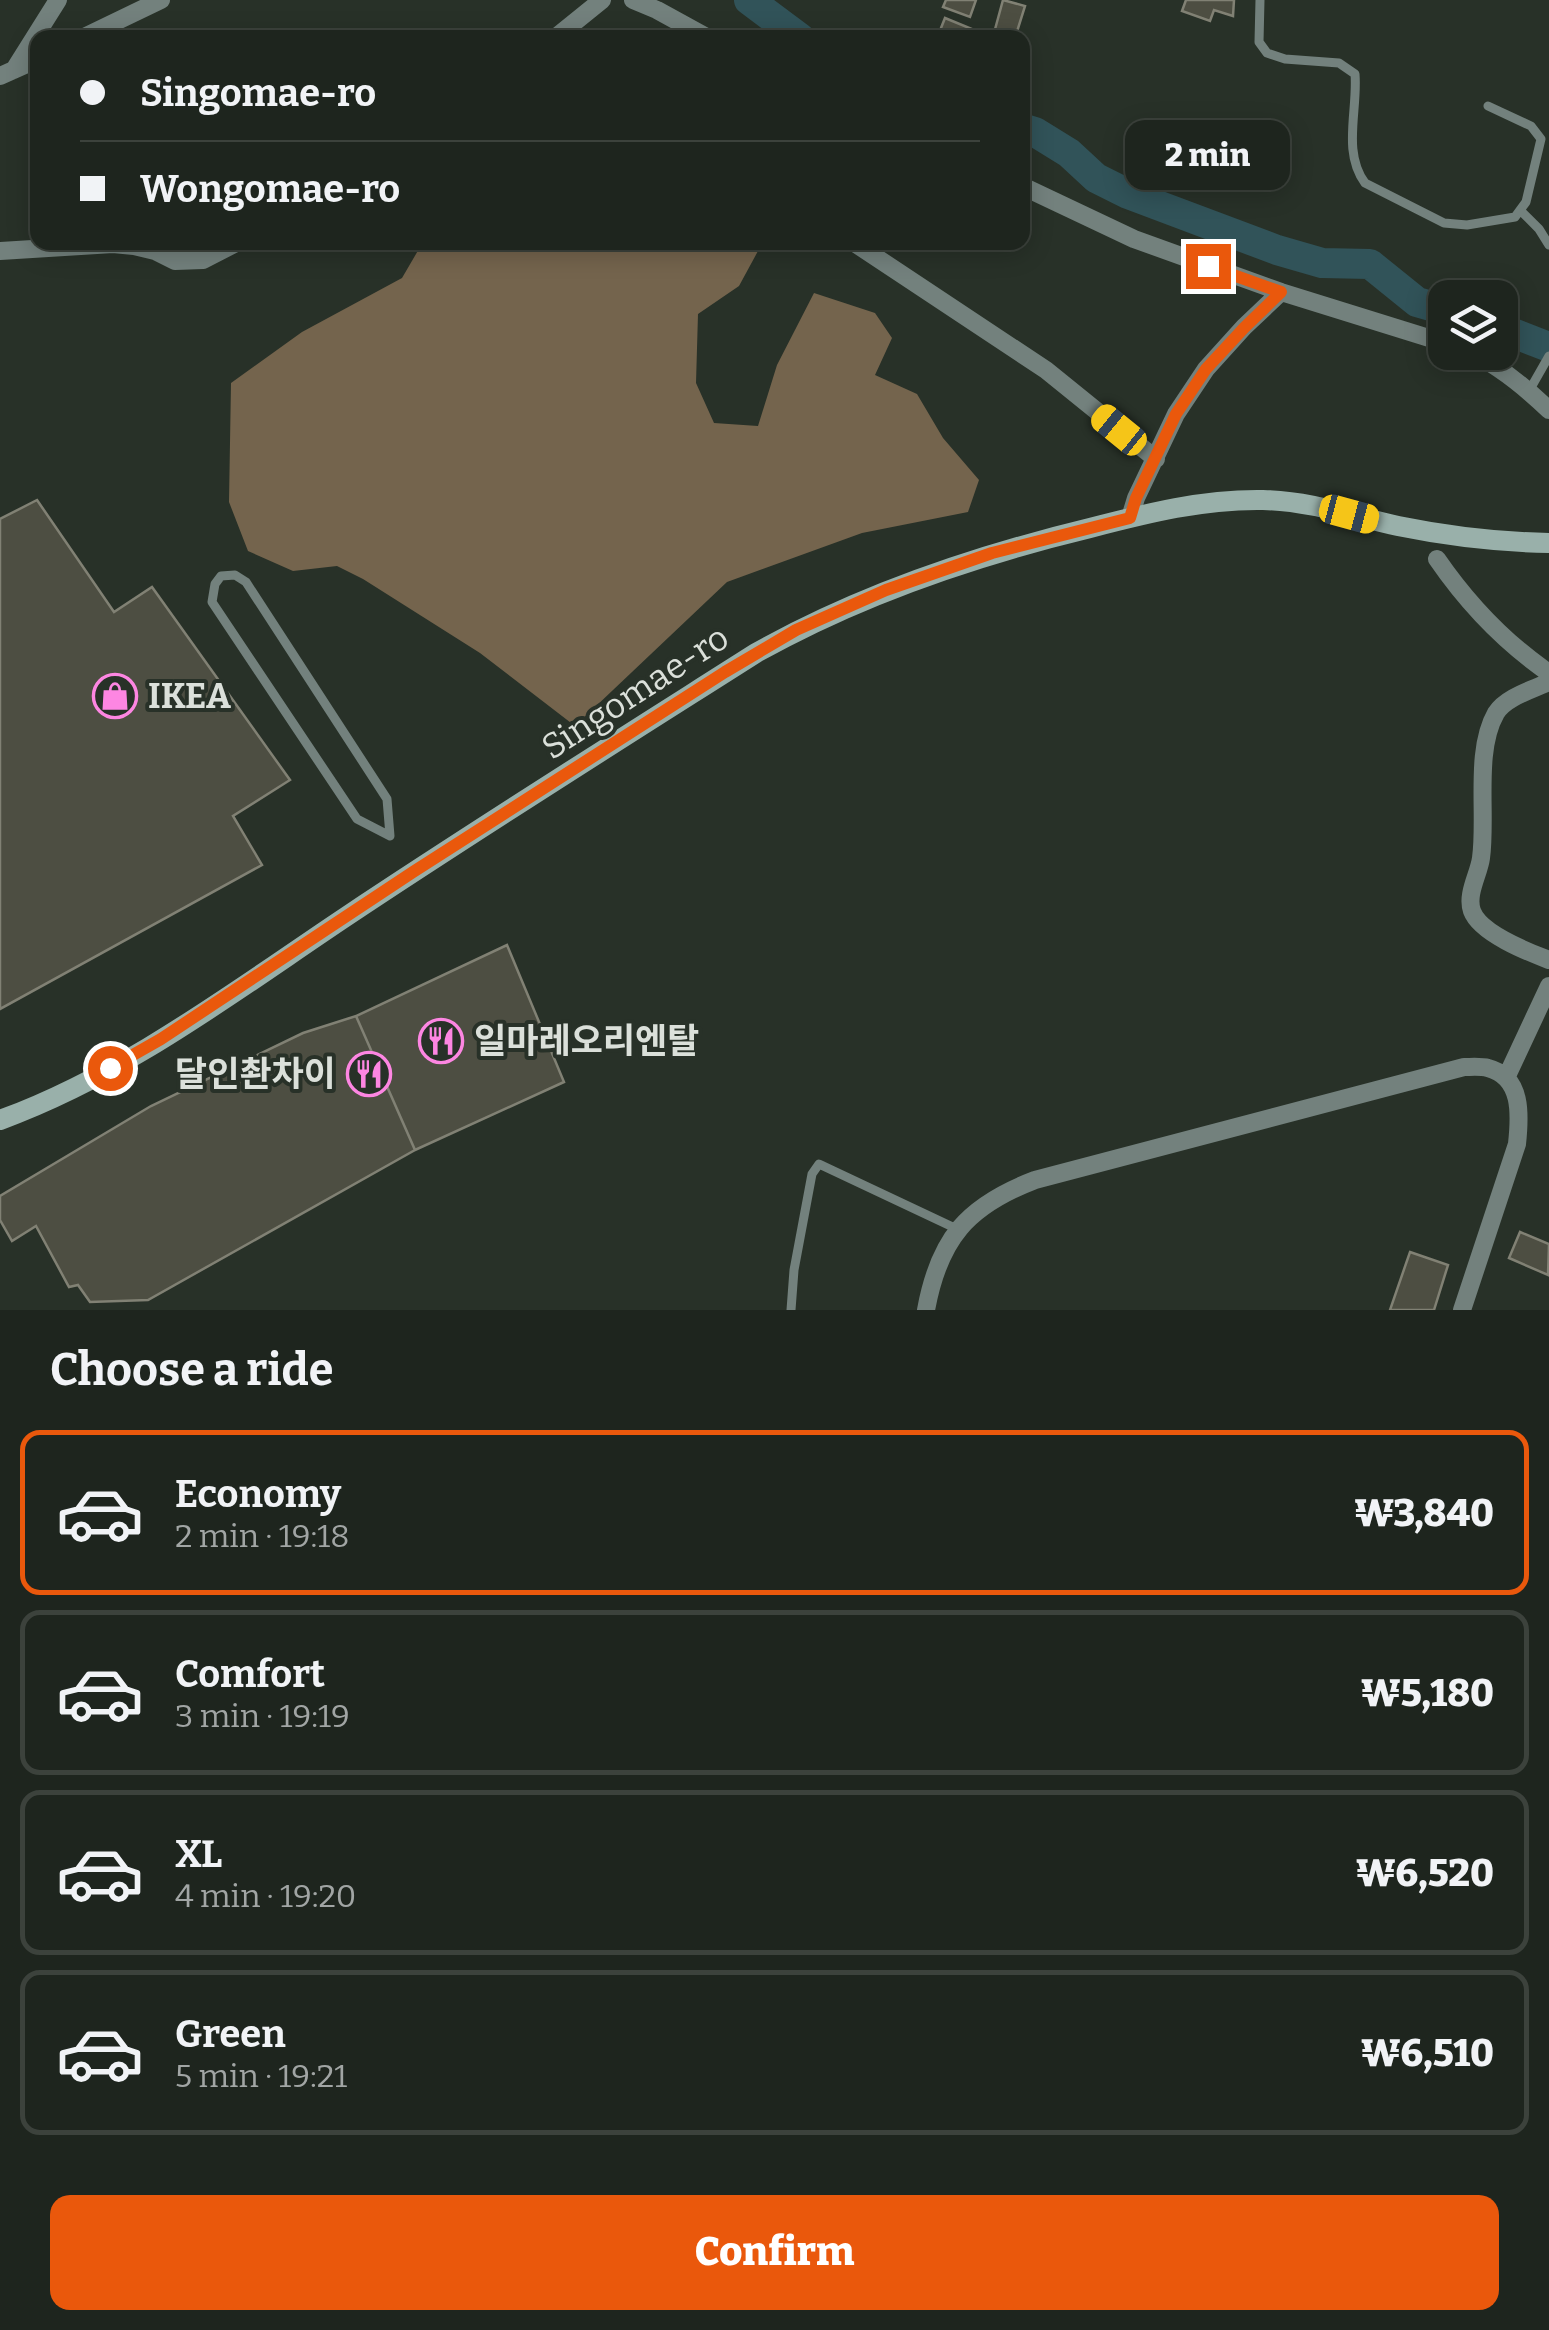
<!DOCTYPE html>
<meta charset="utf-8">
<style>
body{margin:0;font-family:Bitter,"Noto Sans KR",serif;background:#2b312b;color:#f1f3f6;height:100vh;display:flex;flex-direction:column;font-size:38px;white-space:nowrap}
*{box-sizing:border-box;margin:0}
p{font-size:32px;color:#a1a5a4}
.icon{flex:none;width:55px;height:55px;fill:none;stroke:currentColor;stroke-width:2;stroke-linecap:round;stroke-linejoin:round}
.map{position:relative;height:1310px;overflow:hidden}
.panel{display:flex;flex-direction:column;background:#1e251e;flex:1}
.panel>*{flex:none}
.top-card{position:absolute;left:30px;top:30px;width:1000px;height:220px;border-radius:20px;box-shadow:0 5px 25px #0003,0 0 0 2px #3c423c;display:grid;align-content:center;height:220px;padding:0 50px;background:#1e251e}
.fabs{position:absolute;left:1428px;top:280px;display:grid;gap:20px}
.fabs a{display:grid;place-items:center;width:90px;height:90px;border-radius:20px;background:#1e251e;box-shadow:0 5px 25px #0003,0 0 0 2px #3c423c;font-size:50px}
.end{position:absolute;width:45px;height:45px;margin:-22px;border:12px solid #ea580c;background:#fff;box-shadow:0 0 0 5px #fff}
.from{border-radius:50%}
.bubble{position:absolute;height:70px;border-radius:20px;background:#1e251e;box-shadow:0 5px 25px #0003,0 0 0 2px #3c423c;font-size:32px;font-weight:800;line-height:70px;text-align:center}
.car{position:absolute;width:30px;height:60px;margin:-30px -15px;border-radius:12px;box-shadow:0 0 8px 2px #0007;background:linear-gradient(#f5c518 24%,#345 0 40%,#f5c518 0 76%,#345 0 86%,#f5c518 0)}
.top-card b{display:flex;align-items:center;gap:35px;height:95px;font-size:38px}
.top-card b+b{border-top:2px solid #3c423c}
.top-card i{width:25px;height:25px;background:#f1f3f6}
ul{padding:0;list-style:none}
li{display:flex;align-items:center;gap:30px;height:165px;margin:0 20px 15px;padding:0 30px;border:5px solid #3c423c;border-radius:20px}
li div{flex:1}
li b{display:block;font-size:38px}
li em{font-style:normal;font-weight:800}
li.current{border-color:#ea580c}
li>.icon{width:90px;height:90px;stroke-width:1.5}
h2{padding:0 50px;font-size:45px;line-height:120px}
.button{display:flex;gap:20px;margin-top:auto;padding:20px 50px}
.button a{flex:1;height:115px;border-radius:20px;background:#ea580c;color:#fff;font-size:40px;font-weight:800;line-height:115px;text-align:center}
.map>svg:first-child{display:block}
.forest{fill:#74644d}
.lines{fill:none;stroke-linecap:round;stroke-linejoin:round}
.river{stroke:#315359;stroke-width:30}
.building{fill:#4d4e42;stroke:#818174;stroke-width:2.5}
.lane{stroke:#73817d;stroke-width:9}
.street{stroke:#73817d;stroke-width:18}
.secondary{stroke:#99b0aa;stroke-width:20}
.route{stroke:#ea580c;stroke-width:12}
.labels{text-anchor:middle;stroke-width:8;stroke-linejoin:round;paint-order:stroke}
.street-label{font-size:35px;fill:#dbe0da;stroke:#283128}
.poi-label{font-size:35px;font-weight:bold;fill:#dbe0da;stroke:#283128;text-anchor:start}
</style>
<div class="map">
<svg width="1549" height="1310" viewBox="0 0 1549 1310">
<rect width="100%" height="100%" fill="#283128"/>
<path class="forest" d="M 423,242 L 748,243 L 758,251 L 739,286 L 698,314 L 696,383 L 714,423 L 758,426 L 777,365 L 814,293 L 875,313 L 892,338 L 875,375 L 917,394 L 943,438 L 979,480 L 968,512 L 862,533 L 727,582 L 575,726 L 480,653 L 363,579 L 337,566 L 293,571 L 248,551 L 229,502 L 231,383 L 302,332 L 402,278 Z"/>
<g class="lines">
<path class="river" d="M 749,0 L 800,38
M 1022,128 L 1035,132 L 1069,153 L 1096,178 L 1128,194 L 1277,250 L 1322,263 L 1370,264 L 1417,302 L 1445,310
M 1500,328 L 1549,347"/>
</g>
<path class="building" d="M 946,0 L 976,0 L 970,17 L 943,7 Z
M 1003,0 L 1025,6 L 1015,38 L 994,33 Z
M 1186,0 L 1234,0 L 1233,16 L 1214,10 L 1210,21 L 1182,11 Z
M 945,18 L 989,36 L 989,38 L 937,38 Z
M 37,500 L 114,612 L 152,587 L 290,780 L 233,816 L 262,865 L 0,1009 L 0,519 Z
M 507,945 L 564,1082 L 415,1150 L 356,1016 Z
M 356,1016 L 415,1150 L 148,1300 L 90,1302 L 78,1285 L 69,1287 L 36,1226 L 12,1241 L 0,1220 L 0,1196 L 151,1106 L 303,1033 Z
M 1520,1232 L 1549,1244 L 1548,1275 L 1509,1258 Z
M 1410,1252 L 1448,1265 L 1434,1310 L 1390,1310 Z"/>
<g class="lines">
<path class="lane" d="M 1260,0 L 1259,42 L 1267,53 L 1285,59 L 1339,63 L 1355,74 C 1358,110 1342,152 1365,183 L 1444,223 L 1467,225 L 1515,217 L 1526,202 L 1541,139 L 1531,126 L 1488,106
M 1520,210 L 1539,229 L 1549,245
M 1529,391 L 1549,356
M 235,575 L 246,582 L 387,799 L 390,836 L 357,819 L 212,602 L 215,584 L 221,576 Z
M 791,1310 L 794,1270 L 812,1174 L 819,1164 L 957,1229"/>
<path class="street" d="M 633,0 L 657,10 L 708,38
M 82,38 L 161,0
M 555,38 L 602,0
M 14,70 L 58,0
M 0,76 L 38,59
M 1022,186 L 1134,239 L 1281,292 L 1445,343
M 853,242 L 1046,370 L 1156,459
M 0,251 L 113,244 L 134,246 L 155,251 L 175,261 L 203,260 L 238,242
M 1469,352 C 1499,365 1526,388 1549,410
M 1130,518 L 1136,498 L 1176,414 L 1206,369 L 1244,327 L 1281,292
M 1437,559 C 1468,604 1504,642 1549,673
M 1549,682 C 1532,690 1506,697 1496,713 C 1474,751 1487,815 1481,858 C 1479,874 1466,894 1472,911 C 1480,933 1528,952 1549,960
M 1506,1078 L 1549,986
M 926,1310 C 939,1239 967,1206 1035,1180 L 1464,1067 C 1471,1067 1481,1066 1488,1068 C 1523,1077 1520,1116 1517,1144 L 1462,1310"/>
<path class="secondary" d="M 0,1120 C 126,1074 236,990 347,916 C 482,826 619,740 756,653 C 861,594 974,556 1090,528 C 1148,513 1203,499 1263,500 C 1310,501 1353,516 1398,526 C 1447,536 1498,542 1549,543"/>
</g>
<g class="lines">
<path class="route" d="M 110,1068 L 161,1039 L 413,872 L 725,672 L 796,630 L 886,590 L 992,553 L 1130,518 L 1136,498 L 1176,414 L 1206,369 L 1244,328 L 1281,292 L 1208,266"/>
</g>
<defs>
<symbol id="shop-ring" viewBox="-11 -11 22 22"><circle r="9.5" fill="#283128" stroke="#fd86e2" stroke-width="1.5"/><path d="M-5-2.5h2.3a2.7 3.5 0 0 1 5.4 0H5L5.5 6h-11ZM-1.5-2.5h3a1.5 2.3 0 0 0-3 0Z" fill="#fd86e2"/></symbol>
<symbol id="restaurant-ring" viewBox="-11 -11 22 22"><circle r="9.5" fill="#283128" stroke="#fd86e2" stroke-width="1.5"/><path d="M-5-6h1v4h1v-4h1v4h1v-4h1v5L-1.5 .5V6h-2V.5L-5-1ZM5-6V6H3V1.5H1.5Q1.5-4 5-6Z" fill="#fd86e2"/></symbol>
</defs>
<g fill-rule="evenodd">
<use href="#shop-ring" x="90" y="671" width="50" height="50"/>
<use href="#restaurant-ring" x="416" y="1016" width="50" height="50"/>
<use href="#restaurant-ring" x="344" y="1049" width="50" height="50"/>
</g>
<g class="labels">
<g class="street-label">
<text transform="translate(635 692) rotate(-33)" y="12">Singomae-ro</text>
</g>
<g class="poi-label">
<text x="148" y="708">IKEA</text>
<text x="474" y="1053">일마레오리엔탈</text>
<text x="336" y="1086" text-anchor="end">달인촨차이</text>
</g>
</g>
</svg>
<div class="fabs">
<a><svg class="icon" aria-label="layers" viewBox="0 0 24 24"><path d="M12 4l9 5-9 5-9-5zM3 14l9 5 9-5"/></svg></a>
</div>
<i class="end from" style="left:110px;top:1068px"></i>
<i class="end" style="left:1208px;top:266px"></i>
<div class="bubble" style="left:1125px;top:120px;width:165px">2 min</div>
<i class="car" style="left:1119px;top:430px;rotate:309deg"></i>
<i class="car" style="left:1349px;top:514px;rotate:105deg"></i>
<div class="top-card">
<b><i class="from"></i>Singomae-ro</b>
<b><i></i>Wongomae-ro</b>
</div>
</div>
<section class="panel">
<h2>Choose a ride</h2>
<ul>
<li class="current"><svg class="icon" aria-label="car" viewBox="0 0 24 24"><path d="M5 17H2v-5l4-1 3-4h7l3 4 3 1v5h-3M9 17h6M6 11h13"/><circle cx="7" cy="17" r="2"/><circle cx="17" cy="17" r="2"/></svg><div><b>Economy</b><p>2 min · 19:18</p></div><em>₩3,840</em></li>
<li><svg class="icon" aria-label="car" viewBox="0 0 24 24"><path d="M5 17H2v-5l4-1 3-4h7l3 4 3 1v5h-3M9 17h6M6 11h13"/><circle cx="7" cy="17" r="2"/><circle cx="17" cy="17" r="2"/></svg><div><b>Comfort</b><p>3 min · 19:19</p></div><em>₩5,180</em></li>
<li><svg class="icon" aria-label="car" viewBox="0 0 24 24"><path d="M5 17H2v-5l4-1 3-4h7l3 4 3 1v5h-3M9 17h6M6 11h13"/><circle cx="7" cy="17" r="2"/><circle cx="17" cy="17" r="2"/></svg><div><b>XL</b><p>4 min · 19:20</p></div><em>₩6,520</em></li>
<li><svg class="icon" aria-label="car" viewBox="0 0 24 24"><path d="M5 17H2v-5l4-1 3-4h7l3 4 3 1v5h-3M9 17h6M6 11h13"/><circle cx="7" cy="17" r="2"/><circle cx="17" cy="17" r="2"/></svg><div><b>Green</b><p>5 min · 19:21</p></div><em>₩6,510</em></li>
</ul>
<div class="button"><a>Confirm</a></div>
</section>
